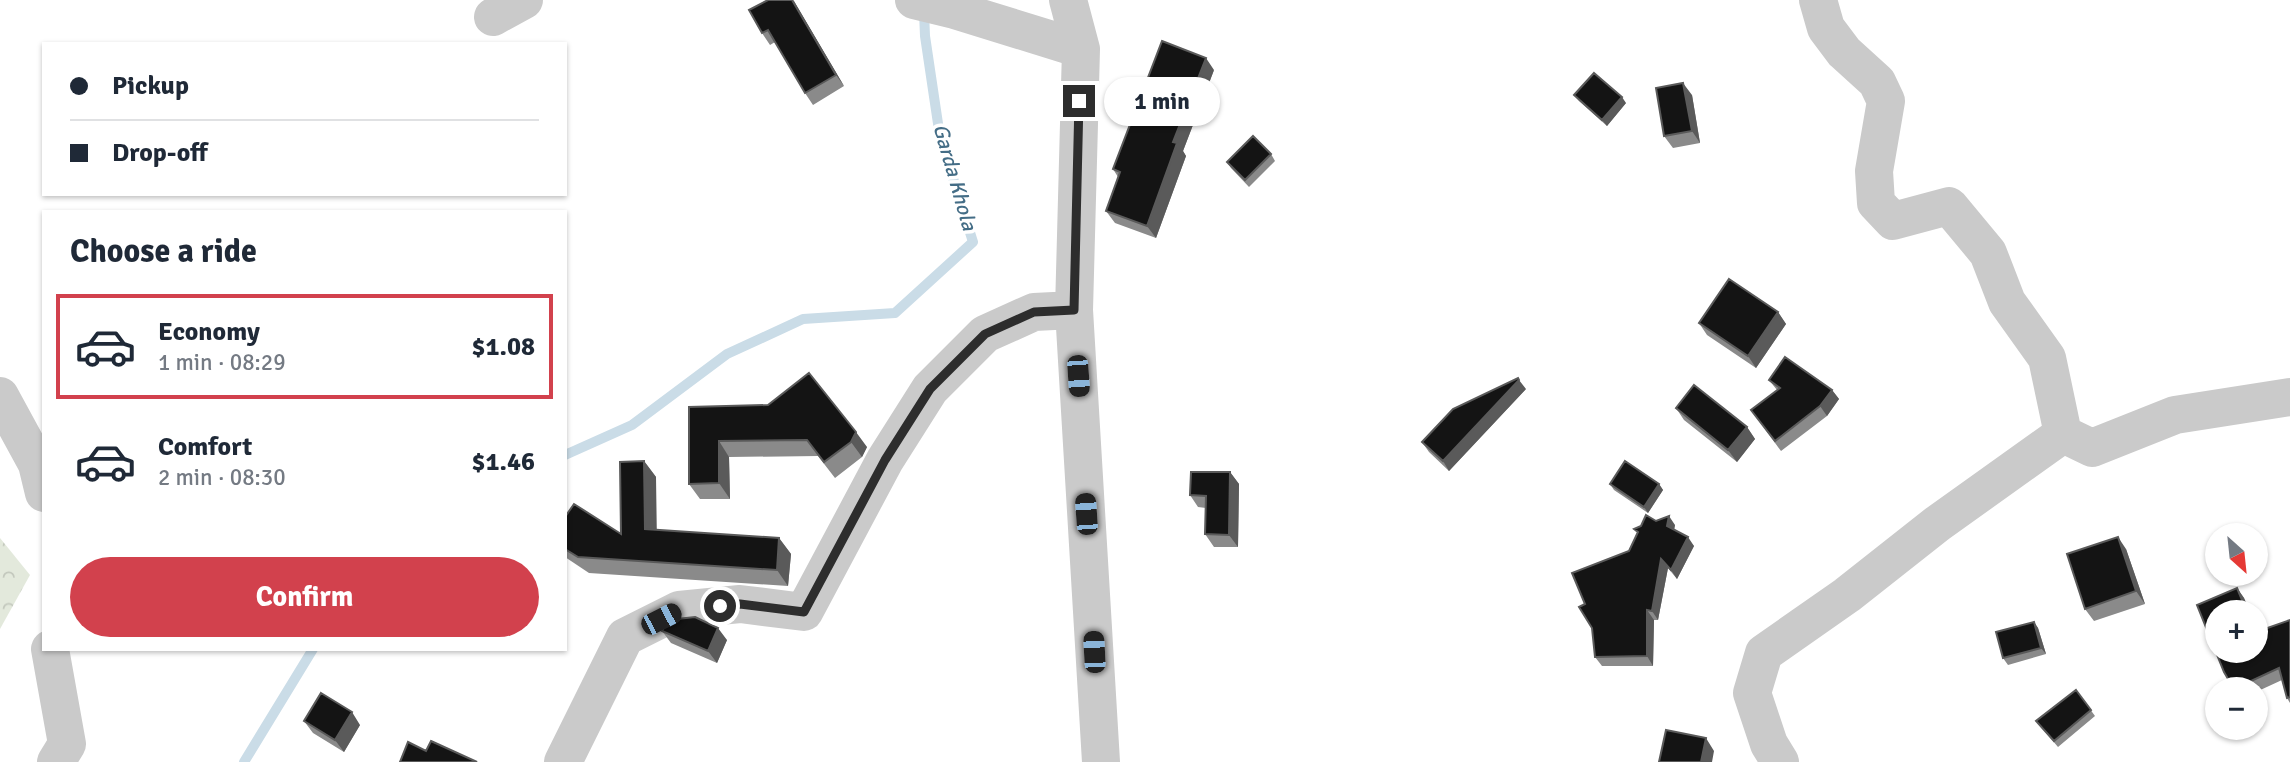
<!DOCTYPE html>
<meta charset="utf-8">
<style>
body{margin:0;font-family:Signika,sans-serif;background:#f2f2f3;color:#1f2937;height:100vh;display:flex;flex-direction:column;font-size:26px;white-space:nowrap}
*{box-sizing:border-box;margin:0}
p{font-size:23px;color:#747a83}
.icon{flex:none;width:38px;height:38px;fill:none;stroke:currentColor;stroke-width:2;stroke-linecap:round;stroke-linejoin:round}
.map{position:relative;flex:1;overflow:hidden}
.drawer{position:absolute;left:42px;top:210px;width:525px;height:441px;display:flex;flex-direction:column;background:#fff;border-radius:0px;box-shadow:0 2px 5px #0004}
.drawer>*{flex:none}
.top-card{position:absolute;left:42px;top:42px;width:525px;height:154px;border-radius:0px;box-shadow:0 2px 5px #0004;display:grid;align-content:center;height:154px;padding:0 28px;background:#fff}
.needle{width:46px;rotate:153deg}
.fabs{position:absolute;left:2205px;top:523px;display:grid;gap:14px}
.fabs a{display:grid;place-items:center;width:63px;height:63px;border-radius:50%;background:#fff;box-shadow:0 2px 5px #0004;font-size:35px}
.end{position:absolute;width:32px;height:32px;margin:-16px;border:9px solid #2d2d2d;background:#fff;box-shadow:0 0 0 4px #fff}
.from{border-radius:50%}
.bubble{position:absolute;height:49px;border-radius:24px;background:#fff;box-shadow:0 2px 5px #0004;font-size:23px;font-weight:700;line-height:49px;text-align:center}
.car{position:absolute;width:21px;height:42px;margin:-21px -10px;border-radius:9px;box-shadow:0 0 5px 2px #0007;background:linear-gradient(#222 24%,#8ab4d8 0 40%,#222 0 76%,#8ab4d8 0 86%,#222 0)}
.top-card b{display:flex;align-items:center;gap:24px;height:66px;font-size:26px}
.top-card b+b{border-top:2px solid #e0e1e3}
.top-card i{width:18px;height:18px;background:#1f2937}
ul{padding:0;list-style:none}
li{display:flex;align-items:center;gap:21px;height:105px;margin:0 14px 10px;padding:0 14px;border:4px solid transparent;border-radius:0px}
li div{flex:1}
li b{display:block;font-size:26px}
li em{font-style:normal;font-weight:700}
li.active{border-color:#d2414d}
li>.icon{width:63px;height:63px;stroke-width:1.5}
h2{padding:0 28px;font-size:32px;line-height:84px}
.action{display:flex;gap:14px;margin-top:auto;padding:14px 28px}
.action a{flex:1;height:80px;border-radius:42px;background:#d2414d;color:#fff;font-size:28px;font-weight:700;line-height:80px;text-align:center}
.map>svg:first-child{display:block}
.forest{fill:url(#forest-crowns)}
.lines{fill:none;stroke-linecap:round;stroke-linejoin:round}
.stream{stroke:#cadce7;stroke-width:10}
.minor{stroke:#cacaca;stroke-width:38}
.wall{fill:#8a8a8a}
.shaded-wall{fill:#5a5a5a}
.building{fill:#141414;stroke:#5a5a5a;stroke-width:2}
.route{stroke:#2d2d2d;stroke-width:9}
.labels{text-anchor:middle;stroke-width:7;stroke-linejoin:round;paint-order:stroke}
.water-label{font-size:21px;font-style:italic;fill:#446d86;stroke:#fff}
</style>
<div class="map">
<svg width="2290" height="762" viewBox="0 0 2290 762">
<defs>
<pattern id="forest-crowns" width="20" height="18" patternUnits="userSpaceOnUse" patternTransform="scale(1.75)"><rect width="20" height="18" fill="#e3e9dc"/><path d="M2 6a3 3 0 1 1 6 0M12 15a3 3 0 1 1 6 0" fill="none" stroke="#c3c8bd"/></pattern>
</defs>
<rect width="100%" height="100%" fill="#fff"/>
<path class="forest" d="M 0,538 L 30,575 L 0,629 Z"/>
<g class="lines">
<path class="stream" d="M 565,455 L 632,425 L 727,354 L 803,319 L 895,313 L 973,242 L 940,137 L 925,36 L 924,12
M 244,762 L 313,649"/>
<path class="minor" d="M 914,0 L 955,10 L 1081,49 L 1068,0
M 1818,0 L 1826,28 L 1844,52 L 1877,82 L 1886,101 L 1874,171 L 1876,203 L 1893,221 L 1949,206 L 1988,253 L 2007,302 L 2047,358 L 2063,434
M 493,17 L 524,0
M 1081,49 L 1074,310 L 1101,762
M 0,396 L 37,464 L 44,493
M 50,649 L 67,744 L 56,762
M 563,762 L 625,637 L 679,610 L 740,604 L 804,612 L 885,460 L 930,389 L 985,334 L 1034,312 L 1074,310
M 1780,762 L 1769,744 L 1752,693 L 1764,653 L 1847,595 L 1937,524 L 2063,434 L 2092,448 L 2175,415 L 2290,397"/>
</g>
<path class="wall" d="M 768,0 L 793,0 L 844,86 L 813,105 L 805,93 L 775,42 L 770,45 L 762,33 Z
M 1214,70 L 1183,151 L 1186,156 L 1156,238 L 1115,223 L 1106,211 L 1118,177 L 1113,169 Z
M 1574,95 L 1626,103 L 1607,126 L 1579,101 Z
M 1692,95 L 1700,143 L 1673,148 L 1664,136 Z
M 1271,154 L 1275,161 L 1249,187 L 1231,168 L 1227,162 Z
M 1778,312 L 1786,324 L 1756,368 L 1707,335 L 1699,323 Z
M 1769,380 L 1832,390 L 1839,399 L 1827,416 L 1781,451 L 1751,410 L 1777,390 Z
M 1526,389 L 1449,471 L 1429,452 L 1422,442 Z
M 768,405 L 867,447 L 862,457 L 835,478 L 818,456 L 729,457 L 730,499 L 700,499 L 689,484 L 689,407 Z
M 1676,408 L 1747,427 L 1755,439 L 1737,462 L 1684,420 Z
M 644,461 L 656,477 L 656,530 L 779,538 L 791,554 L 788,586 L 589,573 L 565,557 L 565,517 L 621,534 Z
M 1230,472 L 1239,484 L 1238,547 L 1214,547 L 1205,534 L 1206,508 L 1198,507 L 1190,495 Z
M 1610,484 L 1659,484 L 1663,490 L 1648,513 L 1614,490 Z
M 1656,521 L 1675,525 L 1674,530 L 1694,546 L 1677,579 L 1668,568 L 1658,620 L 1654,620 L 1653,666 L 1602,666 L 1595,657 L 1592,628 L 1585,604 L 1629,551 L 1637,533 L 1634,529 Z
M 2126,549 L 2145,604 L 2094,621 L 2085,609 Z
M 2237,588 L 2244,598 L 2250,612 L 2217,612 L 2217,651 L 2256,651 L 2256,626 L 2258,631 L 2290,620 L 2290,703 L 2287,698 L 2282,680 L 2256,692 L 2256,690 L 2234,689 L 2224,672 L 2197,605 Z
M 2034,622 L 2038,628 L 2046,654 L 2008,665 L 2003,658 Z
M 662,631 L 727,640 L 717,663 L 671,643 Z
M 2076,690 L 2095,716 L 2058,747 L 2036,721 Z
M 304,721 L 360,725 L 344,752 L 313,733 Z"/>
<path class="shaded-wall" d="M 792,0 L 794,1 L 844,86 L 836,75 Z
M 1206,58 L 1214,70 L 1183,151 L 1186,156 L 1156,238 L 1147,226 L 1173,142 Z
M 1683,83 L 1692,95 L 1700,143 L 1692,131 Z
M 1622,97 L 1626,103 L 1607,126 L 1602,120 Z
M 1778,312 L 1786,324 L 1756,368 L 1748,356 Z
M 1519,380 L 1526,389 L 1449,471 L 1443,461 Z
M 1832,390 L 1839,399 L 1827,416 L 1820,406 Z
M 1747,427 L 1755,439 L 1737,462 L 1728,450 Z
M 856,432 L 867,447 L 862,457 L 851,442 Z
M 719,441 L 729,457 L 730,499 L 719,483 Z
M 644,461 L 656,477 L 657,545 L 645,529 Z
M 1230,472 L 1239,484 L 1238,547 L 1229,535 Z
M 1659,484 L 1663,490 L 1648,513 L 1644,507 Z
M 1669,516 L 1675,525 L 1673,535 L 1667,526 Z
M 1688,537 L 1694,546 L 1677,579 L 1671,570 Z
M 2118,537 L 2126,549 L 2145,604 L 2136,591 Z
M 779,538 L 791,554 L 788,586 L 777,570 Z
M 1661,559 L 1668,568 L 1658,620 L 1652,611 Z
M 2237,588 L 2244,598 L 2250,612 L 2247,612 Z
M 1647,610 L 1654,620 L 1653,666 L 1647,656 Z
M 2034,622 L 2038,628 L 2046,654 L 2041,648 Z
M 718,628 L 727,640 L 717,663 L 708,651 Z
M 352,712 L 360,725 L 344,752 L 335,740 Z
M 1706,738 L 1714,751 L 1712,762 L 1701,762 Z"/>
<path class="building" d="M 768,0 L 792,0 L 836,75 L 805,93 L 768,30 L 762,33 L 749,10 Z
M 1162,41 L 1206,58 L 1173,142 L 1177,143 L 1147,226 L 1106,211 L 1120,172 L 1113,169 Z
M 1594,73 L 1622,97 L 1602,120 L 1574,95 Z
M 1683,83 L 1692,131 L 1664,136 L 1656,88 Z
M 1253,136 L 1271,154 L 1245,180 L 1227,162 Z
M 1729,279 L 1778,312 L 1748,356 L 1699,323 Z
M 1785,357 L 1832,390 L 1820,406 L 1775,441 L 1751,410 L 1780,388 L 1769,380 Z
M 809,373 L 856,432 L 851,442 L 824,462 L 807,440 L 719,441 L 719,483 L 689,484 L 689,407 L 768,405 Z
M 1518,378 L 1519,380 L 1443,461 L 1422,442 L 1453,409 Z
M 1694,385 L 1747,427 L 1728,450 L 1676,408 Z
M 644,461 L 645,529 L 779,538 L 777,570 L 578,557 L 565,549 L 565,517 L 574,504 L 621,534 L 620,462 Z
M 1625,461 L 1659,484 L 1644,507 L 1610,484 Z
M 1191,472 L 1230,472 L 1229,535 L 1205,534 L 1206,496 L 1190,495 Z
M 1646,515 L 1656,521 L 1669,516 L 1667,526 L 1688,537 L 1671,570 L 1661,559 L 1652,611 L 1647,610 L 1647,656 L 1595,657 L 1592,628 L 1579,607 L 1585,604 L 1572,573 L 1629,551 L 1638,532 L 1634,529 L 1641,526 Z
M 2118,537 L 2136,591 L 2085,609 L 2067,554 Z
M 2237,588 L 2247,612 L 2217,612 L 2217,651 L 2256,651 L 2256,632 L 2290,620 L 2290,697 L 2287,698 L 2279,668 L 2234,689 L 2224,672 L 2197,605 Z
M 695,617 L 718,628 L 708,651 L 662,631 L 665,625 L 677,619 Z
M 2034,622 L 2041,648 L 2003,658 L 1996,632 Z
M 2076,690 L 2091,710 L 2054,741 L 2036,721 Z
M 321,693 L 352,712 L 335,740 L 304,721 Z
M 1666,730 L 1706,738 L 1701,762 L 1659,762 Z
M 431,741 L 477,762 L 400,762 L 408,742 L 426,751 Z"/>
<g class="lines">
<path class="route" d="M 720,606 L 740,604 L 804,612 L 885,460 L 930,389 L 985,334 L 1034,312 L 1074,310 L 1079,101"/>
</g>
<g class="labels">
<g class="water-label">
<text transform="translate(955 177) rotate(74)" y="7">Garda Khola</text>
</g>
</g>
</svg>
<div class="fabs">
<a><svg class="needle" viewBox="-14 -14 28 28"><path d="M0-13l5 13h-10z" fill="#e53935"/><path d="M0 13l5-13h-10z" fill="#747a83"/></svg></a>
<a>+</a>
<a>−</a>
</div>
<i class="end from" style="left:720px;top:606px"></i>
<i class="end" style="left:1079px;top:101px"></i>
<div class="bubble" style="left:1104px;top:77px;width:116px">1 min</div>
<i class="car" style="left:1078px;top:376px;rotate:176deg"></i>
<i class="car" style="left:1086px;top:514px;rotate:356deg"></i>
<i class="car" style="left:661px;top:619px;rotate:63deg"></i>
<i class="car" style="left:1094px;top:652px;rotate:357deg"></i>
<div class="top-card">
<b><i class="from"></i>Pickup</b>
<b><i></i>Drop-off</b>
</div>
<section class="drawer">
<h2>Choose a ride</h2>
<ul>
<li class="active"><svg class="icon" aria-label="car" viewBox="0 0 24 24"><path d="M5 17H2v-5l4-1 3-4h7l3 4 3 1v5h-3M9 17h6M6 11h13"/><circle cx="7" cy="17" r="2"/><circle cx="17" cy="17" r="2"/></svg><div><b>Economy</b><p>1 min · 08:29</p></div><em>$1.08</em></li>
<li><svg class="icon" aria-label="car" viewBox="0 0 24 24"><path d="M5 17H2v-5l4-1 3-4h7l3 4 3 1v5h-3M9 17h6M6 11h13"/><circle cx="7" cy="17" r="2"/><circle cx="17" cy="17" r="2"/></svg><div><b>Comfort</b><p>2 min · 08:30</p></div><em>$1.46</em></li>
</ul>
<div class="action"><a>Confirm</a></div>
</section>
</div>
